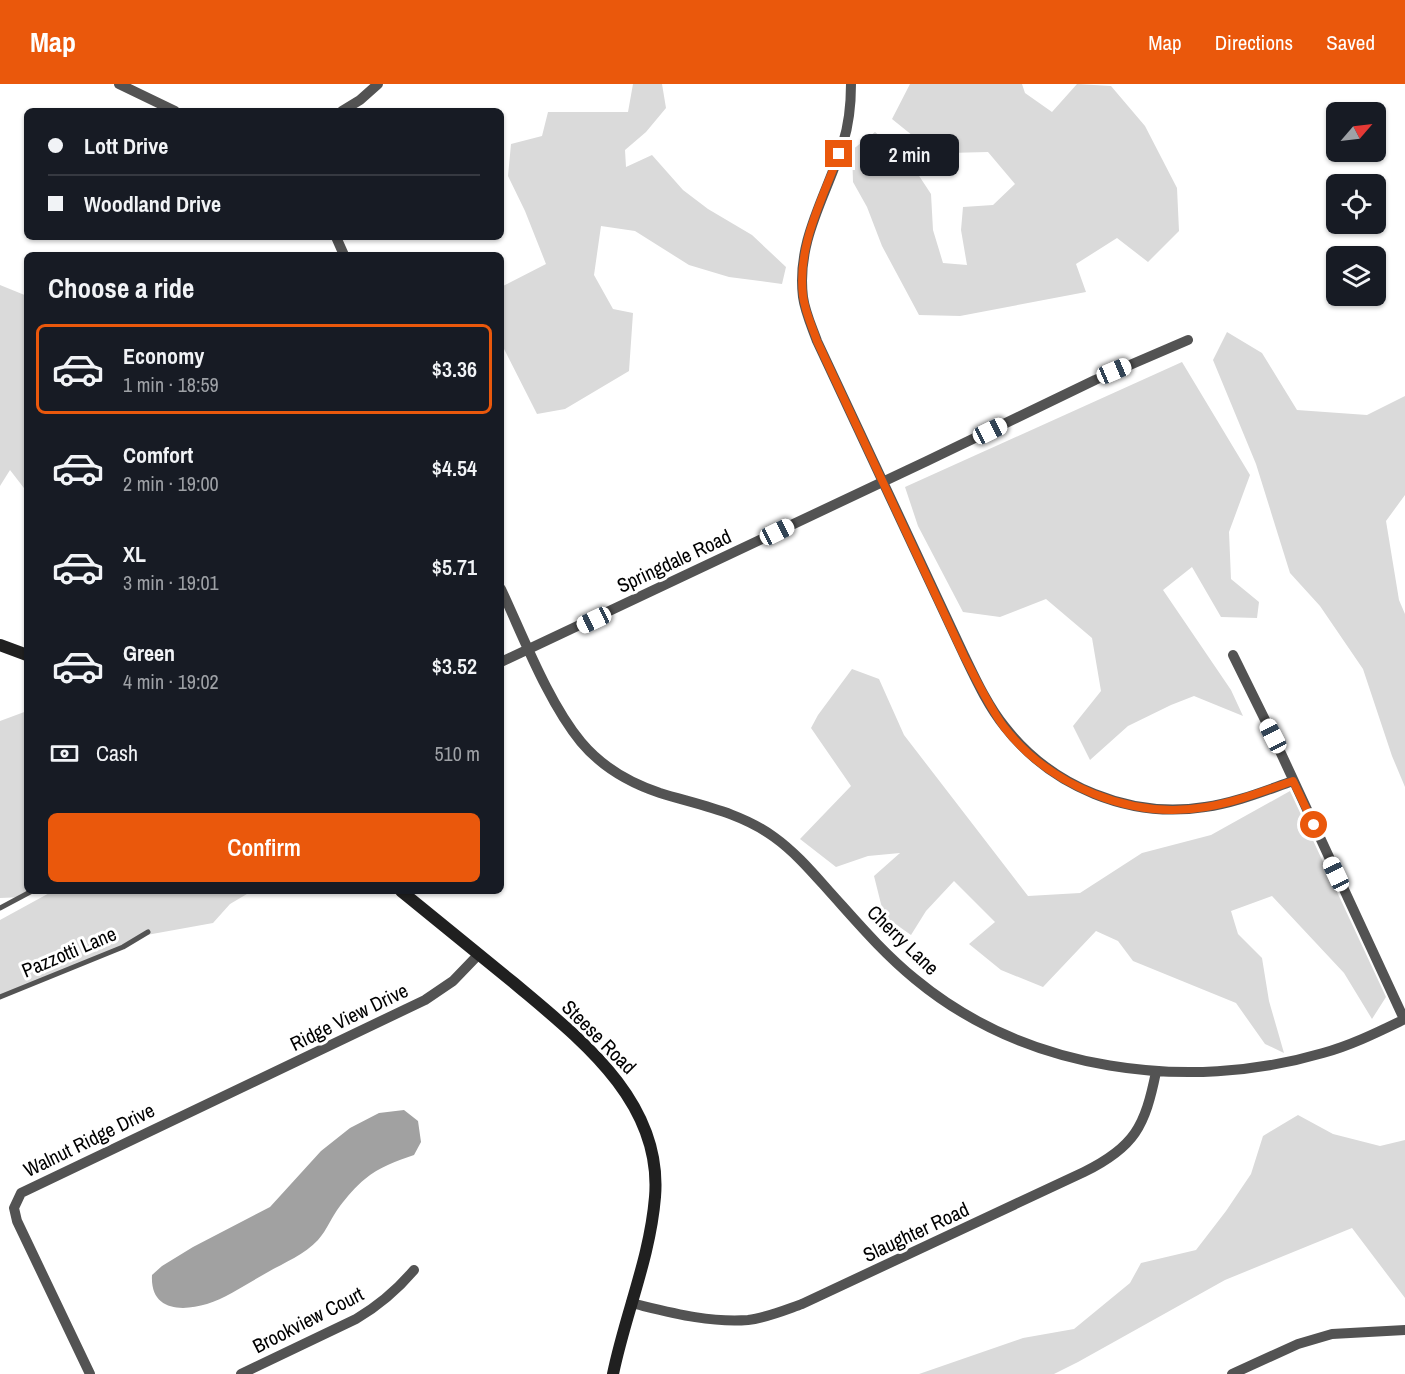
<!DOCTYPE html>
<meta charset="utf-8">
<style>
body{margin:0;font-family:"Archivo Narrow",sans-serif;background:#242831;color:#f1f3f6;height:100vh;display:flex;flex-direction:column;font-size:22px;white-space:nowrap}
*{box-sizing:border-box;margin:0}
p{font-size:20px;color:#9ea1a6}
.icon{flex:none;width:33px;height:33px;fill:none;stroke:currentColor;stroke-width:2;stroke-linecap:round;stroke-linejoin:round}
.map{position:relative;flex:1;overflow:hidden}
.sheet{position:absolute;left:24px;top:168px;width:480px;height:642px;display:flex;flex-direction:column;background:#171b24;border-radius:9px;box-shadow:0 2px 4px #0004}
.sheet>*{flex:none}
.guide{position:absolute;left:24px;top:24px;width:480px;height:132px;border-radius:9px;box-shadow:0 2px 4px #0004;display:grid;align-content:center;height:132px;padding:0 24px;background:#171b24}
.needle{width:39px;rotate:62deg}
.tools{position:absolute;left:1326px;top:18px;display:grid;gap:12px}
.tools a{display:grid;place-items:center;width:60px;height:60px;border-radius:9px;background:#171b24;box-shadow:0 2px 4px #0004;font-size:30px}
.end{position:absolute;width:27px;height:27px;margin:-14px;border:8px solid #ea580c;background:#fff;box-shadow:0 0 0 3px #fff}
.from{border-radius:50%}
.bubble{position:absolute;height:42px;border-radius:9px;background:#171b24;box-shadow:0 2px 4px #0004;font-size:20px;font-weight:600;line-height:42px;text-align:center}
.car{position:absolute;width:18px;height:36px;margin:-18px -9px;border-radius:8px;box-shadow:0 0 4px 2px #0007;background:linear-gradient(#fff 24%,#345 0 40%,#fff 0 76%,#345 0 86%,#fff 0)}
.guide b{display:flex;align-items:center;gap:21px;height:57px;font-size:22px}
.guide b+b{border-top:2px solid #363941}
.guide i{width:15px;height:15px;background:#f1f3f6}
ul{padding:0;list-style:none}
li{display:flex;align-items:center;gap:18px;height:90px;margin:0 12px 9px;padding:0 12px;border:3px solid transparent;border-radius:9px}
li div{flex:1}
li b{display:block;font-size:22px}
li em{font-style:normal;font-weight:600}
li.selected{border-color:#ea580c}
li>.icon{width:54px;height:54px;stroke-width:1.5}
h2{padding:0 24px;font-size:27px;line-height:72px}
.pay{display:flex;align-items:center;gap:15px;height:66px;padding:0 24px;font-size:22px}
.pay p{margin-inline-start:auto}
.cta{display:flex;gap:12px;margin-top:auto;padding:12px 24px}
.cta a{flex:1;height:69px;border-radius:9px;background:#ea580c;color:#fff;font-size:24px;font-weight:600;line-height:69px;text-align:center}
header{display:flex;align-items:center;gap:36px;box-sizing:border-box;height:84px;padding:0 30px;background:#ea580c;color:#fff}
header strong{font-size:28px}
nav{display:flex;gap:33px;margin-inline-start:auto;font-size:21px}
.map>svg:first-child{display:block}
.green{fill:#dadada}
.water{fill:#a1a1a1}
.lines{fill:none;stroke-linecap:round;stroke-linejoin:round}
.lane{stroke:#535353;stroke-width:5}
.street{stroke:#535353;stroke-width:10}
.secondary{stroke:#202020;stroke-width:12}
.route{stroke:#ea580c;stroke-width:8}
.labels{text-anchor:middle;stroke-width:6;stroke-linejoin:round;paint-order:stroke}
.street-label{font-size:20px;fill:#000;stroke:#fff}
</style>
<header>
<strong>Map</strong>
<nav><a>Map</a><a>Directions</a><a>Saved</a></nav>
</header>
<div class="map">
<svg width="1405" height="1290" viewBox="0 0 1405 1290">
<rect width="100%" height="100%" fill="#fff"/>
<path class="green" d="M 633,0 L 662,0 L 666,24 L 646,48 L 625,66 L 626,83 L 652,71 L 683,106 L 708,125 L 752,151 L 786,183 L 782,200 L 729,193 L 689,181 L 635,147 L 601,142 L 594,191 L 613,225 L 633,229 L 629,287 L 565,325 L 537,330 L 501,259 L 501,203 L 546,180 L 525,127 L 508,92 L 511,60 L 542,52 L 548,28 L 628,28 Z
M 910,0 L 1022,0 L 1025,9 L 1052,28 L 1077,0 L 1111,2 L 1145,42 L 1177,104 L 1179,147 L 1148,178 L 1117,154 L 1076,180 L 1086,208 L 960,232 L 919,231 L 882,162 L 867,123 L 853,98 L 852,66 L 875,48 L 908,75 L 931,110 L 933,146 L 943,179 L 967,181 L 961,146 L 963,123 L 993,121 L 1015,100 L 988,68 L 948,69 L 918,56 L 892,35 Z
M 0,201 L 27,212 L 27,408 L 10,386 L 0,402 Z
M 1227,248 L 1262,269 L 1297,326 L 1367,331 L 1405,312 L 1405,411 L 1386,437 L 1399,516 L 1405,530 L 1405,703 L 1392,672 L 1363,585 L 1320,522 L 1290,489 L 1256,380 L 1213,276 Z
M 1182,278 L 1250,391 L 1229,448 L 1231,495 L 1259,518 L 1257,534 L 1221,533 L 1192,483 L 1163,506 L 1231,606 L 1243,632 L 1194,612 L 1171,621 L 1128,642 L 1090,676 L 1073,642 L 1101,607 L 1092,554 L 1046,515 L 1000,533 L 963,528 L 918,442 L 905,403 Z
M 852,585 L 879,595 L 904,651 L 1028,812 L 1080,809 L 1142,769 L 1211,751 L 1290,707 L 1386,913 L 1372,935 L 1344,889 L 1272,812 L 1231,827 L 1238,850 L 1262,874 L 1269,917 L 1284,969 L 1265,960 L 1236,919 L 1133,877 L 1118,857 L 1096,847 L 1043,903 L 1001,886 L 969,860 L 995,838 L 954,797 L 926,827 L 911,851 L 884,832 L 874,792 L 900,769 L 868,772 L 836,783 L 800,755 L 851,702 L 811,644 L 818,631 Z
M 27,627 L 27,807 L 24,813 L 0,814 L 0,637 Z
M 53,807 L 252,807 L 230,820 L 213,839 L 141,852 L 134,857 L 0,913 L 0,836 Z
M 1298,1031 L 1333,1050 L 1380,1062 L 1405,1056 L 1405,1214 L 1352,1144 L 1225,1196 L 1078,1278 L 1054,1290 L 919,1290 L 1023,1254 L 1074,1245 L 1130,1199 L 1141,1179 L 1196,1166 L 1226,1127 L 1251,1090 L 1263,1052 Z"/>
<path class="water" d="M 404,1026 L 418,1037 L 421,1058 L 414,1071 C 397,1077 379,1083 365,1095 C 356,1102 347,1113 340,1122 C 332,1132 327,1146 318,1156 C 305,1170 284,1179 268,1188 C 248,1199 228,1213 207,1220 C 180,1228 150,1226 152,1191 L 162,1182 L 193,1163 L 270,1123 L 321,1067 L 350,1044 L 379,1029 Z"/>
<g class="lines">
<path class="lane" d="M 0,824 L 32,807
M 0,913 L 123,863 L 148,848"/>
<path class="street" d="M 119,0 L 175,27
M 851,0 C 851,20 849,40 843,59 C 827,111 796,156 803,213 C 805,228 812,243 817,257 L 964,571 C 976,596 988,622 1005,643 C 1052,703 1130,735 1205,723 C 1235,719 1264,707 1293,697
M 342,27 L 360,16 L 378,0
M 336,153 L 344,171
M 501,505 C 523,552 548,618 581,658 C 601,682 630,699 660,709 C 699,721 740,728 774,753 C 795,768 812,788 829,807 C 857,838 883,869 915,895 C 1026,987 1187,1009 1323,969 C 1352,961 1378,948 1405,935
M 1233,571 L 1273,652 L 1404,935
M 501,578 L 927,377 L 1095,296 L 1188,256
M 631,1219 C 669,1228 708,1239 748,1236 C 766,1234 785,1226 802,1220 L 1084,1088 C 1135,1063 1145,1042 1156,988
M 90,1290 L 17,1137 L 14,1124 L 21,1109 L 425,916 L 453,897 L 479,870
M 241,1290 L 356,1235 C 378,1222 397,1206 414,1186
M 1232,1290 L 1298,1260 L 1332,1250 L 1405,1246"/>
<path class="secondary" d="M 0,561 L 27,571
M 401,807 C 439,838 476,868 514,899 C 579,954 663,1017 655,1113 C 650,1174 625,1231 613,1290"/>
</g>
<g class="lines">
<path class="route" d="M 839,70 C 822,117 797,161 803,212 C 805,228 812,242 817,257 L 964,572 C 976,595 988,621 1004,643 C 1050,702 1131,736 1206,723 C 1236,718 1264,707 1293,697 L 1314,741"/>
</g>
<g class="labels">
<g class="street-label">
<text transform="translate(674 477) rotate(-25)" y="7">Springdale Road</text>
<text transform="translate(903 856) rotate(44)" y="7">Cherry Lane</text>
<text transform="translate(69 868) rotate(-23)" y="7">Pazzotti Lane</text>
<text transform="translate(349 933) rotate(-26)" y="7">Ridge View Drive</text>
<text transform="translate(599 953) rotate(45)" y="7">Steese Road</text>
<text transform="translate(89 1056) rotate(-26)" y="7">Walnut Ridge Drive</text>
<text transform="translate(916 1148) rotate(-25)" y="7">Slaughter Road</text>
<text transform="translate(308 1236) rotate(-27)" y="7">Brookview Court</text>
</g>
</g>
</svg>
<div class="tools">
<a><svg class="needle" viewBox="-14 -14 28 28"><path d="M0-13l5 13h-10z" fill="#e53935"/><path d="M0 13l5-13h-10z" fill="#9ea1a6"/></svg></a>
<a><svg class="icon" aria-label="locate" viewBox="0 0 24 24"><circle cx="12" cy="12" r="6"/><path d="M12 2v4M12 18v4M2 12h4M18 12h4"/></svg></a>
<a><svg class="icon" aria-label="layers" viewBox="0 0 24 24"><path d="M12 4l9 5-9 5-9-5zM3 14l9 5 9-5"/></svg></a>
</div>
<i class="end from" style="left:1314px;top:741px"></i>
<i class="end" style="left:839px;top:70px"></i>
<div class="bubble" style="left:860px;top:50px;width:99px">2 min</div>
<i class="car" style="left:1114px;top:287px;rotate:67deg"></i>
<i class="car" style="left:990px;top:347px;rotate:64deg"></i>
<i class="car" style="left:777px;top:448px;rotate:64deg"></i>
<i class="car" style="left:594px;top:536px;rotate:245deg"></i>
<i class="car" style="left:1273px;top:652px;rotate:333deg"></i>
<i class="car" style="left:1336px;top:790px;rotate:335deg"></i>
<div class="guide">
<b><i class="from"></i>Lott Drive</b>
<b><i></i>Woodland Drive</b>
</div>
<section class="sheet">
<h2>Choose a ride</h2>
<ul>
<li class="selected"><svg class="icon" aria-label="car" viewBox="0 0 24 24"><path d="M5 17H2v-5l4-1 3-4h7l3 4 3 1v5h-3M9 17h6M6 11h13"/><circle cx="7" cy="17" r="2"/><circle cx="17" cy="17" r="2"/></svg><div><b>Economy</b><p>1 min · 18:59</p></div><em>$3.36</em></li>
<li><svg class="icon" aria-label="car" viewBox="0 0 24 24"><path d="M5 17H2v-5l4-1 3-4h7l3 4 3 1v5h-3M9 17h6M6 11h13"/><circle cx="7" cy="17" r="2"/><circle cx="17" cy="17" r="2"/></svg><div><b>Comfort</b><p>2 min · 19:00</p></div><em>$4.54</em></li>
<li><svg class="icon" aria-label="car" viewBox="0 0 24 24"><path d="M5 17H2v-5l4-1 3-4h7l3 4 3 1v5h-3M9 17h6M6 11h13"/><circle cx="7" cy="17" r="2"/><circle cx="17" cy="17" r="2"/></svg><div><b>XL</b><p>3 min · 19:01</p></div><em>$5.71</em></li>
<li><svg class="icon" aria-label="car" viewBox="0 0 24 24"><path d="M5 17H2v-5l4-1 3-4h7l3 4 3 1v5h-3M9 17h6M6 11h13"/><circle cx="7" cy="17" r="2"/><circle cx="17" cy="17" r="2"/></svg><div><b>Green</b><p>4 min · 19:02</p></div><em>$3.52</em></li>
</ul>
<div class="pay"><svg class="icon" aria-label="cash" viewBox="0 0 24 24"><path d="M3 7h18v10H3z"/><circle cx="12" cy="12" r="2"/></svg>Cash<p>510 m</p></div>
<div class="cta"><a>Confirm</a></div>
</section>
</div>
